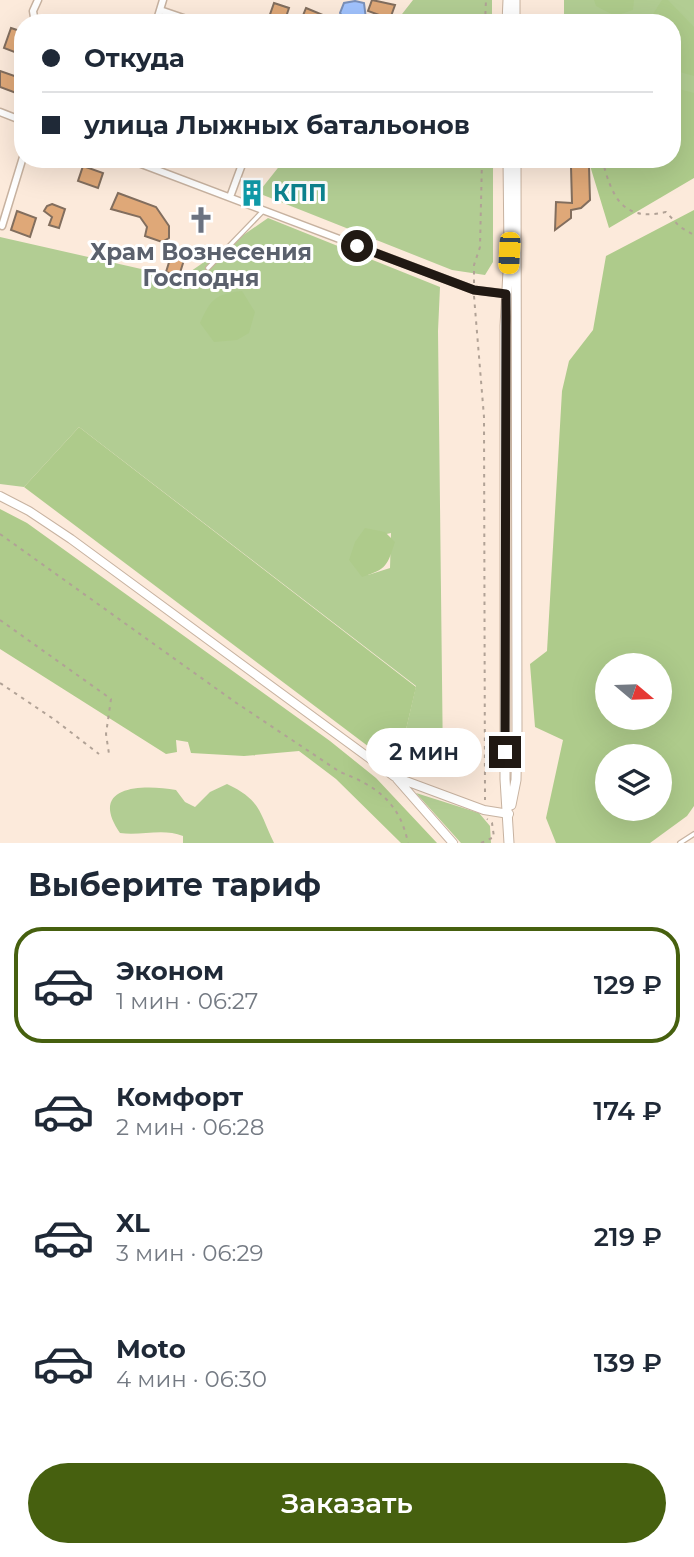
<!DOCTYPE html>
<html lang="ru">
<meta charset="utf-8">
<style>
body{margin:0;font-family:Montserrat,sans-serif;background:#f2f2f3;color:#1f2937;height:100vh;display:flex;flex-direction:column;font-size:26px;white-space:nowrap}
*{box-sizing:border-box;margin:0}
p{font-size:23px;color:#747a83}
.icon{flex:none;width:38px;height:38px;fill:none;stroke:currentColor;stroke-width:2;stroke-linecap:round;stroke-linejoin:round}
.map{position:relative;height:843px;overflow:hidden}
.details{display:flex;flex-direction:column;background:#fff;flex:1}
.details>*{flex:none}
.guide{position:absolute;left:14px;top:14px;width:667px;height:154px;border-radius:28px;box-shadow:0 7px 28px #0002;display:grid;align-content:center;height:154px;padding:0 28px;background:#fff}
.needle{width:46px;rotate:109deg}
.fabs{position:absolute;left:595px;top:653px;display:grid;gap:14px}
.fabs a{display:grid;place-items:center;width:77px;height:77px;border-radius:50%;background:#fff;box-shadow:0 7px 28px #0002;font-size:35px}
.end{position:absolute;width:32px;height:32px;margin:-16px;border:9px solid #211913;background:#fff;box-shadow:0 0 0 4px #fff}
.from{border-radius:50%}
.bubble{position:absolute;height:49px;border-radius:24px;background:#fff;box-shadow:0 7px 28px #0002;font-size:23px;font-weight:600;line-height:49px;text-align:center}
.car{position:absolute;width:21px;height:42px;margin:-21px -10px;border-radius:9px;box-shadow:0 0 5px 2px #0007;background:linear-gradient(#f5c518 24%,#345 0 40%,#f5c518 0 76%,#345 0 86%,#f5c518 0)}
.guide b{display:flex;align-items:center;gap:24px;height:66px;font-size:26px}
.guide b+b{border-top:2px solid #e0e1e3}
.guide i{width:18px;height:18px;background:#1f2937}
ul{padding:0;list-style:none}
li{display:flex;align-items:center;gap:21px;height:116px;margin:0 14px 10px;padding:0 14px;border:4px solid transparent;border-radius:28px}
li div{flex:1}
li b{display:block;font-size:26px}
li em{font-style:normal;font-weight:600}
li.selected{border-color:#46600f}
li>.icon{width:63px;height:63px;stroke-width:1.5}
h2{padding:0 28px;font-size:32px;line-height:84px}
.primary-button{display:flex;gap:14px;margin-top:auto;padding:14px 28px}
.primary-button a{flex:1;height:80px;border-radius:42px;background:#46600f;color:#fff;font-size:28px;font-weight:600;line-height:80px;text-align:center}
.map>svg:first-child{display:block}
.green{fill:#b2cd93;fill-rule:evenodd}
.forest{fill:#aecb8b;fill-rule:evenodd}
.water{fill:#a1c3fe;stroke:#7b90b8;stroke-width:2}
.building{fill:#dfa878;stroke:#826e5e;stroke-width:2}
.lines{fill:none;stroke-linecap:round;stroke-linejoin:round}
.service-casing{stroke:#c7b2a0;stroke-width:6}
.minor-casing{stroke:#c7b2a0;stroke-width:9}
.tertiary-casing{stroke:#c7b2a0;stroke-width:10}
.secondary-casing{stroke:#c7b2a0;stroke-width:11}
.path{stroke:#b1a296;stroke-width:2;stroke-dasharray:3.5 5;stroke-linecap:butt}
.service{stroke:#fff;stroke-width:3.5}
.minor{stroke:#fff;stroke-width:6}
.tertiary{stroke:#fff;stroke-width:8}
.secondary{stroke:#fff;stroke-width:9}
.route{stroke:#211913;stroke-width:9}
.labels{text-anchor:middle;stroke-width:6;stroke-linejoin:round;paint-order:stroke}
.culture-label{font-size:23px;font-weight:bold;fill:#0d838f;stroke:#fff;text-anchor:start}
.worship-label{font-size:23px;font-weight:bold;fill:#5b616d;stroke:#fff}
</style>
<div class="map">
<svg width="694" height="843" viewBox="0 0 694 843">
<rect width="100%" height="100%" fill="#fceadb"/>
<path class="green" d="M 413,0 L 492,0 L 492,23 L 395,23 Z
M 564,0 L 694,0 L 694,148 L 672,143 L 672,23 L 564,23 Z
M 285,159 L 493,159 L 493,262 L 485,275 L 452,270 L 258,193 Z
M 268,218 L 440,287 L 438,331 L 443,765 L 397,768 L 416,686 L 79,427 L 24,487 L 0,484 L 0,237 L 181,278 ZM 391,533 L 390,568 L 368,575 L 355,555 L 364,539 Z
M 227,784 C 261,800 259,812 274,843 L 183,843 L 183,836 C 163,828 141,836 120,833 C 87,785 143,784 176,790 L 185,802 L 195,807 L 210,792 Z
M 416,793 L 479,813 L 490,826 L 491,843 L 461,843 Z"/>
<path class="forest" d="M 594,0 L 634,0 L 633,10 L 615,16 L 596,6 Z
M 662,0 L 668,0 L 694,27 L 694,76 L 672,70 L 672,23 L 647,23 Z
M 672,87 L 694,93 L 694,178 L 609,228 L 588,159 L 672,159 Z
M 694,210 L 694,806 L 687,816 L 650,843 L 556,843 L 546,818 L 563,740 L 535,727 L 530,664 L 547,651 L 562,391 L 569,361 L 593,330 L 606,256 ZM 607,665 L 660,665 L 660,718 L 607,718 ZM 607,756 L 660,756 L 660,808 L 607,808 Z
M 242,291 L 255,312 L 249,333 L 237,340 L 214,342 L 200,323 C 211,299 215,294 242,291 Z
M 79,427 L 416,687 L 397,768 L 24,487 Z
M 0,509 L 27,523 L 330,741 L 376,778 L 437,843 L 401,843 L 336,779 L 299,751 L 244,756 L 191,753 L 188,742 L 176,740 L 177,752 L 166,754 L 0,649 Z
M 365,528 L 385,532 L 395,542 C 387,566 387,569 362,577 L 349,560 L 355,542 Z"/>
<path class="water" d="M 355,1 L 364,3 L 366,19 L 377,23 C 363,23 348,26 340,13 L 344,3 Z"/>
<path class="building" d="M 372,0 L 395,5 L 390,19 L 368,11 Z
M 274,3 L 289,8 L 284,23 L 267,23 Z
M 306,8 L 323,15 L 320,23 L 300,23 Z
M 11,28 L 23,32 L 17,53 L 4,48 Z
M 0,71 L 23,79 L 23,90 L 19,94 L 0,87 Z
M 83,166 L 103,173 L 98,188 L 78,181 Z
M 589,166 L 590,200 L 581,208 L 571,210 L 571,218 L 555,230 L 556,202 L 572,203 L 571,167 Z
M 118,193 L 156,207 L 169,226 L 169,238 L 162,242 L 145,236 L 147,227 L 140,217 L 111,209 Z
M 52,204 L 65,209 L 59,228 L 49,225 L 52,217 L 44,211 L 47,206 Z
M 17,211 L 36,218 L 30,237 L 11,230 Z
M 171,256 L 184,260 L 179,276 L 166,272 Z"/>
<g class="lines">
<defs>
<path id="service" d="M 208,268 L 263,211
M 680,843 L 694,834"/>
<path id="minor" d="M 160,10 L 198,23
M 35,23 L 33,11 L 38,0
M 156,23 L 163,0
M 0,112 L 23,121
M 128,159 L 474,290 L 508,294
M 230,197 L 244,159
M 2,226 L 23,157"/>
<path id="tertiary" d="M 0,496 L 29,511 L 71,539 L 395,777 L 484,810 L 509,814
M 397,779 L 453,843"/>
<path id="secondary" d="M 515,0 L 515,23
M 507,23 L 508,0
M 508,159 L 509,253 L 505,326 L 505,779 L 509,843
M 511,805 L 516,780 L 517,729 L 516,159"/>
</defs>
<use href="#service" class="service-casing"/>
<use href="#minor" class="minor-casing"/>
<use href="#tertiary" class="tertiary-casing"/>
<use href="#secondary" class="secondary-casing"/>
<path class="path" d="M 485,23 L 486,0
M 602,159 C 612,197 622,222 666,212 L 680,227 L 694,235
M 474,283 L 474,265 L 480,247 L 482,159
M 474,296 L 484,417 L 485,800
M 0,534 L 235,702 L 340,772 C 377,786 400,803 408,843
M 0,620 L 111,699 L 106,734 L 109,754
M 0,683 L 55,720 L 99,754
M 481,843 L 494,837 L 492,823 L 487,819"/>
<use href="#service" class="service"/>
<use href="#minor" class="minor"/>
<use href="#tertiary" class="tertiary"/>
<use href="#secondary" class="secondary"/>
</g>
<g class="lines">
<path class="route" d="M 357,246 L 474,290 L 506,294 L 505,752"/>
</g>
<defs>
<symbol id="building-bare" viewBox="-9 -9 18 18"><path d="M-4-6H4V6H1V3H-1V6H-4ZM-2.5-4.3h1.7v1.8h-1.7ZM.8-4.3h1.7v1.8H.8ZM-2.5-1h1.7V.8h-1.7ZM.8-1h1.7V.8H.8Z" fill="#0f9aa8" stroke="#fff" stroke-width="2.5" paint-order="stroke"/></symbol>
<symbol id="church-bare" viewBox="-9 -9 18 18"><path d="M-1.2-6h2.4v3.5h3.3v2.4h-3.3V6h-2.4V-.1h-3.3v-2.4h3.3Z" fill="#6b7280" stroke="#fff" stroke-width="2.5" paint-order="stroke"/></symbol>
</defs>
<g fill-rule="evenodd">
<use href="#building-bare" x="233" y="174" width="38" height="38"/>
<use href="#church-bare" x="182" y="201" width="38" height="38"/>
</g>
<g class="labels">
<g class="culture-label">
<text x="273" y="201">КПП</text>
</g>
<g class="worship-label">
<text x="201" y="260">Храм Вознесения<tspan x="201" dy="26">Господня</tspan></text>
</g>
</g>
</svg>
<div class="fabs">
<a><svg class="needle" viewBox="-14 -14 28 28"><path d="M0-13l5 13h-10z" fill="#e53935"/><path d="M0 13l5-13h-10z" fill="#747a83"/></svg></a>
<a><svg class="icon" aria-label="layers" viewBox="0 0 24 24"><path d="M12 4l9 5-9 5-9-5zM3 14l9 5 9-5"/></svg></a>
</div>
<i class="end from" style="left:357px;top:246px"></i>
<i class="end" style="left:505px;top:752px"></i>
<div class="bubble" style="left:366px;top:728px;width:116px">2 мин</div>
<i class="car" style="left:509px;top:253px;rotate:183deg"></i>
<div class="guide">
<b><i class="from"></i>Откуда</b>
<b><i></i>улица Лыжных батальонов</b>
</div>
</div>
<section class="details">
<h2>Выберите тариф</h2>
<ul>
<li class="selected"><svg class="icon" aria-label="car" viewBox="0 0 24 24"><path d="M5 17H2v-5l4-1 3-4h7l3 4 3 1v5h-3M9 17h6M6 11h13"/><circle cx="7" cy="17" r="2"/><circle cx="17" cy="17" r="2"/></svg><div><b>Эконом</b><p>1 мин · 06:27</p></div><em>129 ₽</em></li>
<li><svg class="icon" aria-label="car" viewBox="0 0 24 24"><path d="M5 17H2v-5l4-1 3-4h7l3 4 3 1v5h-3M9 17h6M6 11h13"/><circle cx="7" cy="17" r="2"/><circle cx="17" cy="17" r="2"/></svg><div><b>Комфорт</b><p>2 мин · 06:28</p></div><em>174 ₽</em></li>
<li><svg class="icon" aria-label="car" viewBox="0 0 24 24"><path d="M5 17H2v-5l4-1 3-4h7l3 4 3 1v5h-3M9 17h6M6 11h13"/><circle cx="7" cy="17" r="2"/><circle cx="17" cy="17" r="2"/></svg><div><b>XL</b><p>3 мин · 06:29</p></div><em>219 ₽</em></li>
<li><svg class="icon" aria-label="car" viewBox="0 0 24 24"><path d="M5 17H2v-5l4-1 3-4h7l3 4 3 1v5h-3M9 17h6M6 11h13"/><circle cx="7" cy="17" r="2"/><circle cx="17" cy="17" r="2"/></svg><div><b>Moto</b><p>4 мин · 06:30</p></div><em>139 ₽</em></li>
</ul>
<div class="primary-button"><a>Заказать</a></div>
</section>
